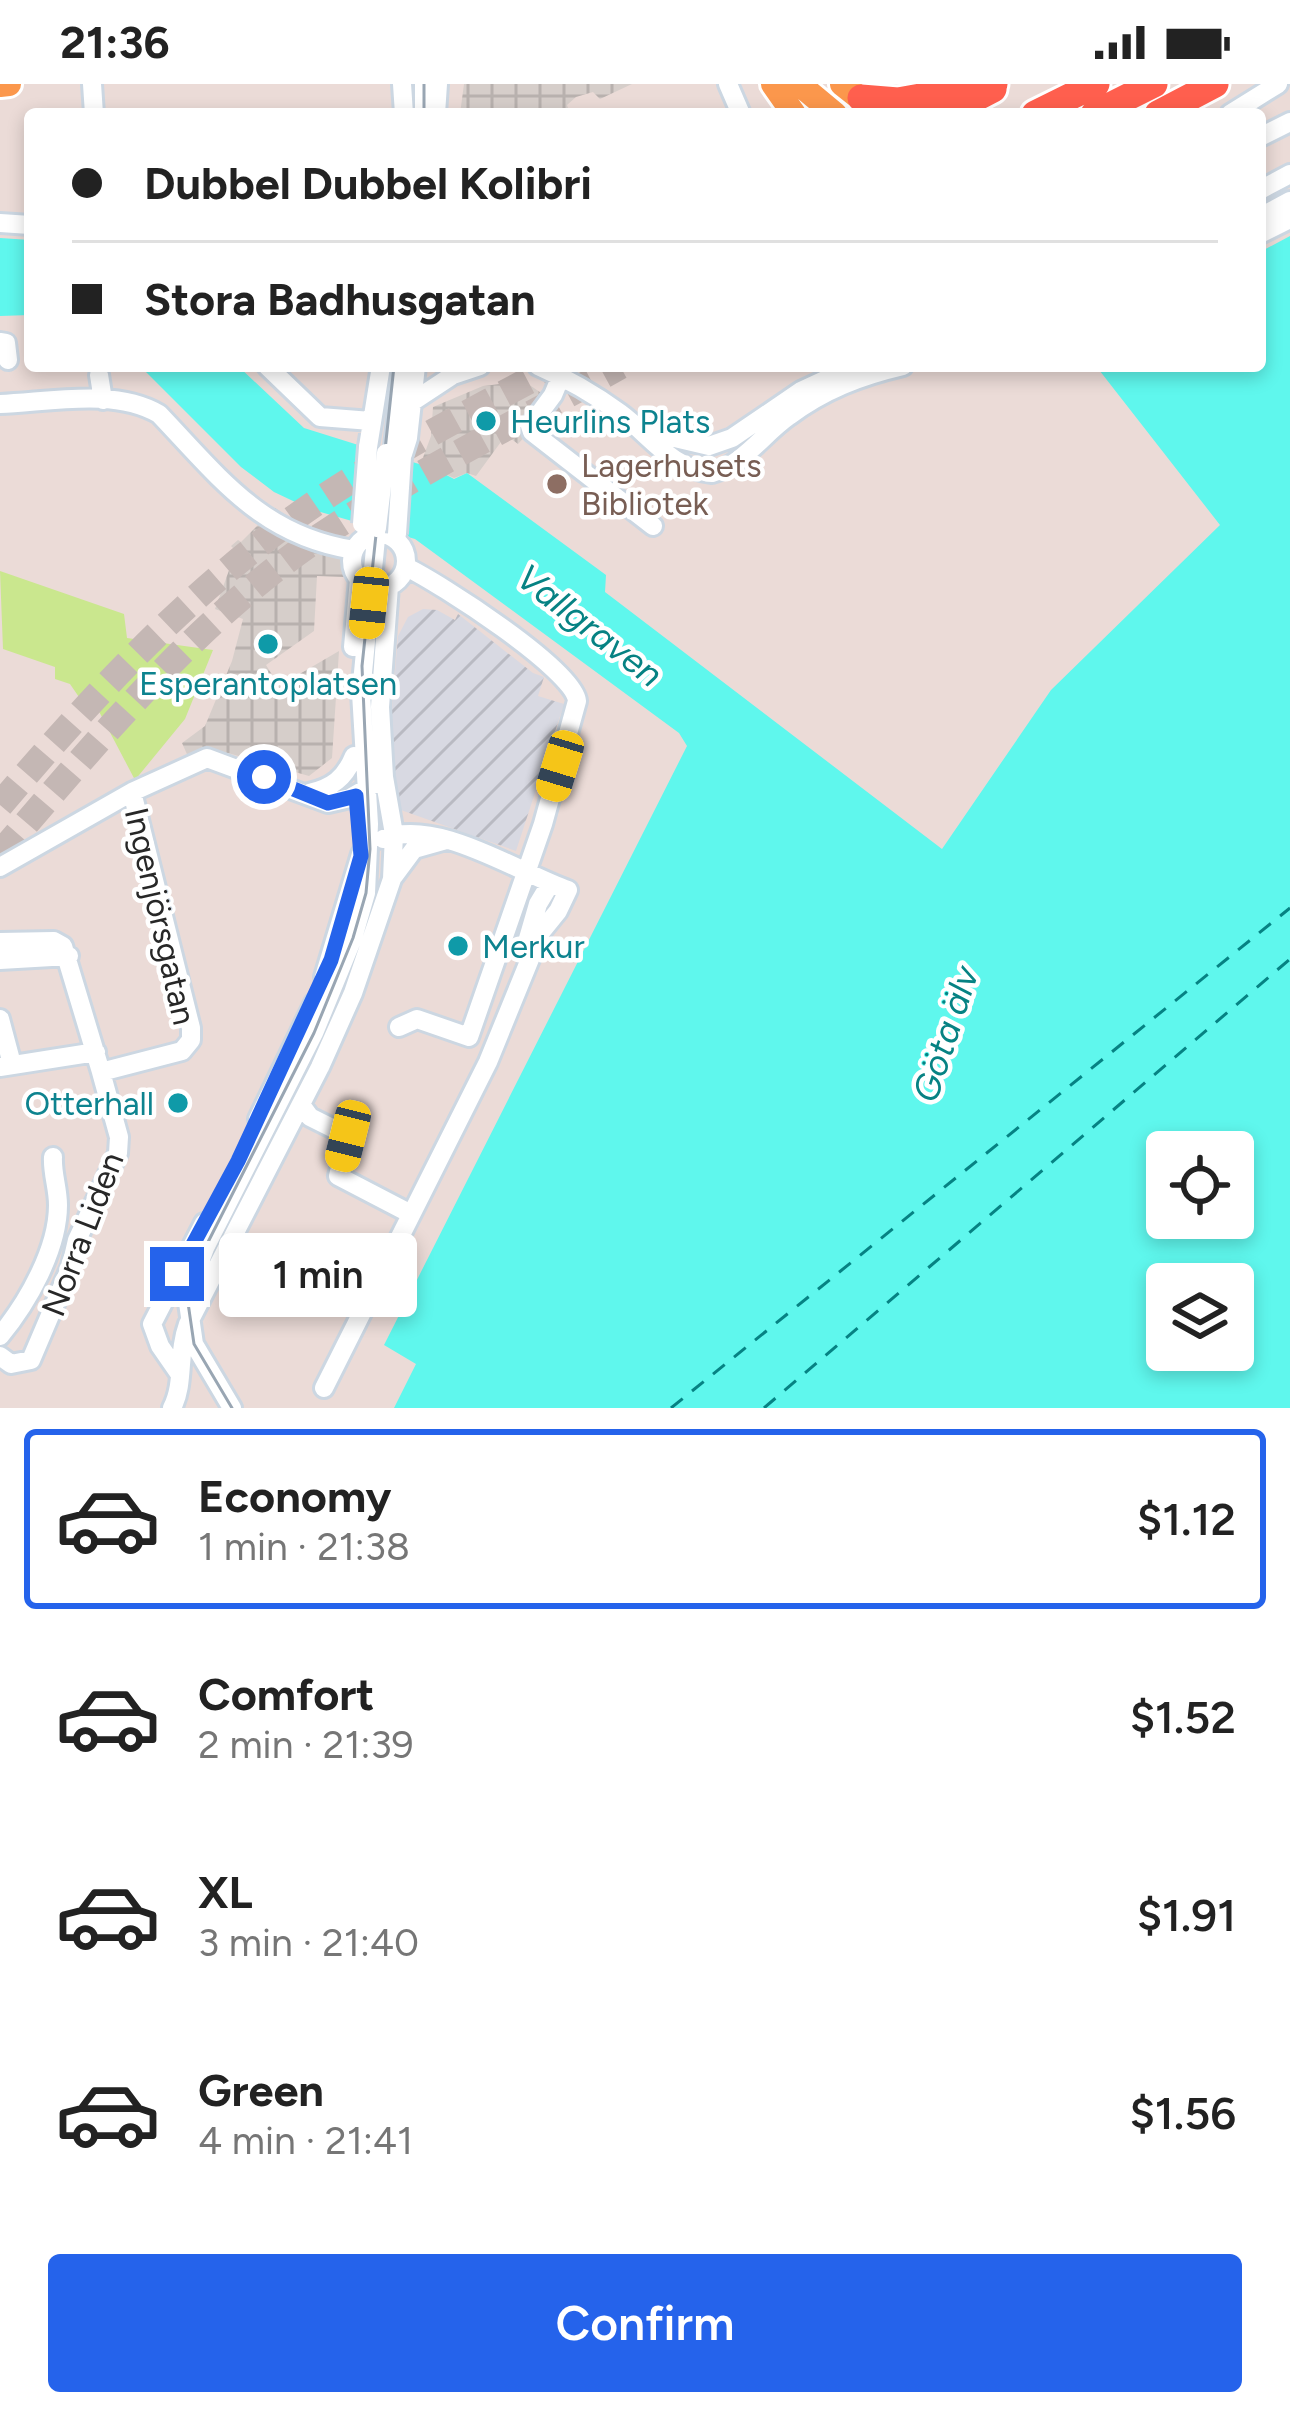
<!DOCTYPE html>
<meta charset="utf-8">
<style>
body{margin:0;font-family:Figtree,sans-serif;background:#f2f2f2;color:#222;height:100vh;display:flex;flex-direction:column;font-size:45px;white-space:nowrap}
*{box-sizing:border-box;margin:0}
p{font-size:39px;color:#767676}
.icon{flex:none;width:66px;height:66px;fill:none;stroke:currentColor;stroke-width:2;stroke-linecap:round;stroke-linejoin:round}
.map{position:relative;height:1324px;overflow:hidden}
.panel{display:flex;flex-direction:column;background:#fff;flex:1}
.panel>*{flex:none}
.guide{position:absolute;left:24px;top:24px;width:1242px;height:264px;border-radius:12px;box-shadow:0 6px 18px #0003;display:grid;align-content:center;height:264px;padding:0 48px;background:#fff}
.controls{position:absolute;left:1146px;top:1047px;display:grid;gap:24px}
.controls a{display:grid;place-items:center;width:108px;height:108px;border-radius:12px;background:#fff;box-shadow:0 6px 18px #0003;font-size:60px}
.end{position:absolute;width:54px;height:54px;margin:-27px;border:15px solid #2563eb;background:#fff;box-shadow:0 0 0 6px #fff}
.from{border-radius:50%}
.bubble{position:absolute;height:84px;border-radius:12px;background:#fff;box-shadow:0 6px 18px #0003;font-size:39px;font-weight:600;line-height:84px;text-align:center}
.car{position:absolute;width:36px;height:72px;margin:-36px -18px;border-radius:15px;box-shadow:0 0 9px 3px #0007;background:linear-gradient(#f5c518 24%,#345 0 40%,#f5c518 0 76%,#345 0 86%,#f5c518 0)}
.guide b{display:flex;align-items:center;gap:42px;height:114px;font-size:45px}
.guide b+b{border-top:3px solid #e0e0e0}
.guide i{width:30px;height:30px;background:#222}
ul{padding:21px 0 0;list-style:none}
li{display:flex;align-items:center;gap:36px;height:180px;margin:0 24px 18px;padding:0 24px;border:6px solid transparent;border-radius:12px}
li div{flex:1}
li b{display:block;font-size:45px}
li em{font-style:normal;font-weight:600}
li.current{border-color:#2563eb}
li>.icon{width:108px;height:108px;stroke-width:1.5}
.action{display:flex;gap:24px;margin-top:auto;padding:24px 48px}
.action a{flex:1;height:138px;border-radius:12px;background:#2563eb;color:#fff;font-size:48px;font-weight:600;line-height:138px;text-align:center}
.status{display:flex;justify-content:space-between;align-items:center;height:84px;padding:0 60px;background:#fff;direction:ltr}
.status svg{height:33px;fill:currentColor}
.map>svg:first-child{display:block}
.industrial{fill:url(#industrial-furrows)}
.park{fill:#cae78e}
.plaza{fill:url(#plaza-grid)}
.water{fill:#5ff7ed;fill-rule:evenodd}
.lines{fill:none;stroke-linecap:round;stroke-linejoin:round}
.ferry{stroke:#068283;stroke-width:3;stroke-dasharray:15 12;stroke-linecap:butt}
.highway-tunnel{stroke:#c4b7b4;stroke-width:27;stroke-dasharray:27 14;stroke-linecap:butt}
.minor-casing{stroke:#ccd7e2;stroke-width:24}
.major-casing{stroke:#fff;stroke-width:30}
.highway-casing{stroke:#fff;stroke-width:33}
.minor{stroke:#fff;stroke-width:18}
.major{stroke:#fb974c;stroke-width:24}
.highway{stroke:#ff5f4e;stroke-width:27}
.tram{stroke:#99a6b3;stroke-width:3}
.minor-bridge-casing{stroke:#ccd7e2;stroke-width:24;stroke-linecap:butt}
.minor-bridge{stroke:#fff;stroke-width:18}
.route{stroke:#2563eb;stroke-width:15}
.culture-dot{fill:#0f9aa8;stroke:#fff;stroke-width:4.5}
.education-dot{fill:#8d6e63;stroke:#fff;stroke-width:4.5}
.labels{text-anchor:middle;stroke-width:9;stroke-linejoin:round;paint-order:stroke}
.culture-label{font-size:33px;fill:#0d838f;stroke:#fff;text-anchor:start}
.education-label{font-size:33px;fill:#785e54;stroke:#fff;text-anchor:start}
.street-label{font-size:33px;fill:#272727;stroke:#fff}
.water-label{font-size:36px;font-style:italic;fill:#068283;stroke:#fff}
</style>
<div class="status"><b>21:36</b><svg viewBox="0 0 49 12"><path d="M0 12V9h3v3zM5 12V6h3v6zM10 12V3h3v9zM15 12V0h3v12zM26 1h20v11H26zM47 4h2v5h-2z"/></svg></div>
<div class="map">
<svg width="1290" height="1324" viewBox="0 0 1290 1324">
<defs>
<pattern id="industrial-furrows" width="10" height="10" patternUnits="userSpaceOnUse" patternTransform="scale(3)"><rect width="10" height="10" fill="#d8d9e2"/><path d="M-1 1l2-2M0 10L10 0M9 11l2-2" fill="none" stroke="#b9bac2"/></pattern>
<pattern id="plaza-grid" width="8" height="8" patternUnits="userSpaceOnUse" patternTransform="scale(3)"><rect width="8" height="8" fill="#d6ceca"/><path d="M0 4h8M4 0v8" fill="none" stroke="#b8b1ae"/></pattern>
</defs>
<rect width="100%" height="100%" fill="#ebdbd7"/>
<path class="industrial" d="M 423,525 L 437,526 L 455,536 L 458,530 L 533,589 L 544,593 L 538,612 L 564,620 L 516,767 L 398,725 L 391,637 L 398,552 L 408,533 Z"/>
<path class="park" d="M 0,487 L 124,530 L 127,554 L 213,566 L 185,635 L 135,696 L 93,616 L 81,616 L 70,600 L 55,595 L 55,583 L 3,565 Z"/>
<path class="plaza" d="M 464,0 L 632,0 L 600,15 L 593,8 L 576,13 L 567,21 L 570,30 L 460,30 Z
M 509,299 L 531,302 L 556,319 L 518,360 L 506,351 L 476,392 L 467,389 L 454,394 L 421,379 L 431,352 L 433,323 L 483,302 Z
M 275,424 L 297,439 L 341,452 L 344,493 L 317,492 L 314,547 L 266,581 L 279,602 L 339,567 L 332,674 L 309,692 L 228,669 L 211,669 L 190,677 L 182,659 L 205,642 L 232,577 L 243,535 L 215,525 L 236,467 L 231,462 L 238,456 L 241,458 Z"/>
<path class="water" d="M 1290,152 L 1290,1324 L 394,1324 L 416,1280 L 384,1261 L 687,662 L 679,649 L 415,455 L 310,425 L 274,408 L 241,383 L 140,282 L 238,282 L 304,344 L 435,385 L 454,395 L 467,389 L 606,491 L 605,508 L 942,765 L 1051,606 L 1220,441 L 1096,282 L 1260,282 L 1260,168 ZM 1167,1068 L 1233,1068 L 1233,1134 L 1167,1134 ZM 1167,1200 L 1233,1200 L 1233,1266 L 1167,1266 Z
M 0,154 L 30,156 L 30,231 L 0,232 Z"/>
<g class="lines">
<path class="ferry" d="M 671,1324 L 1290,824
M 764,1324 L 1290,875"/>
<path class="highway-tunnel" d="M 0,721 C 96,608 194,502 317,418 C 393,367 476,325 556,282
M 0,770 C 101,653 202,529 333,444 C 425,384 524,335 620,282"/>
<defs>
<path id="minor" d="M 92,0 L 94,30
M 402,0 L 404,30
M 728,0 L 741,30
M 424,30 L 424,0
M 436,30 L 438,0
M 1230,30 L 1278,0
M 1260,53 L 1290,38
M 1260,106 L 1290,90
M 1260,133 L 1290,117
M 0,139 L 30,141
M 1260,150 L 1290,135
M 0,258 L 6,259 L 8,276
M 267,282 L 320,333 L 371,337
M 538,282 C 568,295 594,310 620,329 C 650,351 671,385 712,389 C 744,380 762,351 789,332 C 824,306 860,292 903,282
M 99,291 L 103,316
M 561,292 L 553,311 L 530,342 L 532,348 L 653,442
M 412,318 L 453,291 L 480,282
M 0,320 C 50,318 115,304 159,330 C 220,394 262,452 354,466
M 645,347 L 709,362 L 732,354 L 801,307 L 855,282
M 368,363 L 381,282
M 393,371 L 403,282
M 402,373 L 408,354 L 416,282
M352 477a27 27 0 1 1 54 0a27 27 0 1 1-54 0Z
M 353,563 L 359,495
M 309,709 C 332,704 345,694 354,672
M 0,783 L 132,708 L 207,674 L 328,719 L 350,714 L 374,700
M 394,792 L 414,765 L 446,756
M 0,858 L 54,857 L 63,862 L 101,988 L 182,967 L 191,956 L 191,944 L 132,708
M 527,858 L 538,820 L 550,800
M 0,876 L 69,872
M 324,893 L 361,770
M 0,935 L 12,980
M 399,943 L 417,935 L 469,953 L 543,740 L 577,617 C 575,586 438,498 406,483
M 0,983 L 96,968
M 302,1022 L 310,1033 L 348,1052 L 338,1092 L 411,1130
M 258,1035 L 314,919
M 0,1252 C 28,1218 58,1165 58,1121 C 58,1104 52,1089 53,1073
M 0,1272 L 11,1280 L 31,1276 L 71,1182 L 77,1156 L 118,1069 L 119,1053 L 101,988
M 178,1288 L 160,1262 L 152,1240 L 204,1139
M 324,1304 L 488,978 L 541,848 L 558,827 L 568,806 C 517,788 436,733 383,755
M 172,1324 C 185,1299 177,1270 188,1240 L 320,983 L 353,909 L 392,795 L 394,750 L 384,693 L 380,623 L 389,502
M 232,1324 L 194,1260 L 187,1212 L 205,1164 L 314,949 L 353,854 L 366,809 L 369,740 L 361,609 L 377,444"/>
<path id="major" d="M 773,0 L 794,30
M 799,0 L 835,30
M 842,0 L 880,30
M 0,1 L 9,0"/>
<path id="highway" d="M 861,14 L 898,17 L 994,0
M 945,30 L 993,5
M 1035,30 L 1096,0
M 1094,30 L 1154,0
M 1158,30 L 1215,0"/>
</defs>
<use href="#minor" class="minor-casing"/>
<use href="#major" class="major-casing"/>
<use href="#highway" class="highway-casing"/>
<use href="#minor" class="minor"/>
<use href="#major" class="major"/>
<use href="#highway" class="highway"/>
<path class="tram" d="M 424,30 L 424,0
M 232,1324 L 194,1260 L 187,1212 L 205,1164 L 314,949 L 353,854 L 366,809 L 370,765 L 362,582 L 394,282"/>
<defs>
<path id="minor-bridge" d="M 362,440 L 368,363
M 377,444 L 386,369
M 397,450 L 402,373"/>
</defs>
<use href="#minor-bridge" class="minor-bridge-casing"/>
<use href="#minor-bridge" class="minor-bridge"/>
</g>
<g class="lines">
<path class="route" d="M 177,1190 L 238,1077 L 331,876 L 361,772 L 356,712 L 328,719 L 264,693"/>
</g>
<g class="culture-dot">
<circle cx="486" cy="337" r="12"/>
<circle cx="268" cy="560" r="12"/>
<circle cx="458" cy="862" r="12"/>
<circle cx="178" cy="1019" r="12"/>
</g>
<circle class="education-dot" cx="557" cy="400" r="12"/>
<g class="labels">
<g class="culture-label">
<text x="510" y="349">Heurlins Plats</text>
<text x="268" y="611" text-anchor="middle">Esperantoplatsen</text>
<text x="482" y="874">Merkur</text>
<text x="154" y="1031" text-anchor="end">Otterhall</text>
</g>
<g class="education-label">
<text x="581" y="393">Lagerhusets<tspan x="581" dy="38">Bibliotek</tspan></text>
</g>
<g class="street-label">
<text transform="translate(161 832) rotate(77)" y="12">Ingenjörsgatan</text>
<text transform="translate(82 1150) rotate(-69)" y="12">Norra Liden</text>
</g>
<g class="water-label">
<text transform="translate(590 541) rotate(38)" y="13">Vallgraven</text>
<text transform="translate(945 950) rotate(-72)" y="13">Göta älv</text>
</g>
</g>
</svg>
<div class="controls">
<a><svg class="icon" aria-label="locate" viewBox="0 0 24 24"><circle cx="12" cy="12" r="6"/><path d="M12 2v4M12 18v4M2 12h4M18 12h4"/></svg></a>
<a><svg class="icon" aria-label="layers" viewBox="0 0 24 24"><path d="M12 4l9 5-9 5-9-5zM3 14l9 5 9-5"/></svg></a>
</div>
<i class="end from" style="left:264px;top:693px"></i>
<i class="end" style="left:177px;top:1190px"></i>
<div class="bubble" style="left:219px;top:1149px;width:198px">1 min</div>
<i class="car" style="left:369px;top:519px;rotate:186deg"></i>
<i class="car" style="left:560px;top:682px;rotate:197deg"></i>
<i class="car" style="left:348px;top:1052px;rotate:194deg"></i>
<div class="guide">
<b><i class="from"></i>Dubbel Dubbel Kolibri</b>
<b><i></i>Stora Badhusgatan</b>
</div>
</div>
<section class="panel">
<ul>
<li class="current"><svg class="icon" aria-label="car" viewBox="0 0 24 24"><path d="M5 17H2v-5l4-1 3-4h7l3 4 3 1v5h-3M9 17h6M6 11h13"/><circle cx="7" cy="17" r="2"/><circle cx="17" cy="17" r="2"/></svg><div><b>Economy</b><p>1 min · 21:38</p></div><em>$1.12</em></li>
<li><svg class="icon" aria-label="car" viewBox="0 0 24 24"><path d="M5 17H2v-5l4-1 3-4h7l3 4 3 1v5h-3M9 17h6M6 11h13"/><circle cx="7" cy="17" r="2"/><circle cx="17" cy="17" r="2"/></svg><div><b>Comfort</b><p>2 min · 21:39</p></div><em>$1.52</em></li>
<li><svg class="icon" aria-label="car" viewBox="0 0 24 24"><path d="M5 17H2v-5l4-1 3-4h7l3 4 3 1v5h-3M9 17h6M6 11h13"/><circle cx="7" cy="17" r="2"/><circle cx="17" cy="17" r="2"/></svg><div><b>XL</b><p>3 min · 21:40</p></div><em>$1.91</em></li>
<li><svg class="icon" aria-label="car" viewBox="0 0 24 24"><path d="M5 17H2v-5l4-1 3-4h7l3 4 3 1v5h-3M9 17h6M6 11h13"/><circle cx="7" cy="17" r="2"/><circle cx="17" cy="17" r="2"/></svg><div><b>Green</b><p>4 min · 21:41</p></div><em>$1.56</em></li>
</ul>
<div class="action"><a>Confirm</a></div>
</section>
